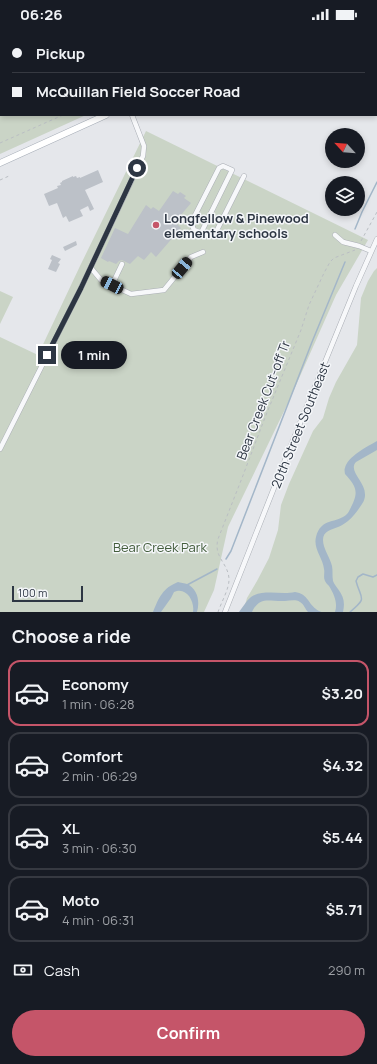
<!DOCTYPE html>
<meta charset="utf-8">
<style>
body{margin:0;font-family:Manrope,sans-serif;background:#20242c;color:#f1f3f6;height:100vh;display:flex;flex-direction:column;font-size:15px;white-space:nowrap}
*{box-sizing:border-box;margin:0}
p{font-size:13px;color:#9ea1a6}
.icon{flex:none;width:22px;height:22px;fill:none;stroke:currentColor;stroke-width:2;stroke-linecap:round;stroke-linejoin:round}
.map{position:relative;height:584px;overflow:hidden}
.drawer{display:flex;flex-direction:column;background:#171b24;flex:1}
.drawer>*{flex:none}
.banner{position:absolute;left:0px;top:0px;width:377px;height:88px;box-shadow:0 2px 6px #0003;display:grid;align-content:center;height:88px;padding:0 12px;background:#171b24}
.needle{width:26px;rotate:296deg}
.fabs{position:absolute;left:325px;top:100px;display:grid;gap:8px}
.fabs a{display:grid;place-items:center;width:40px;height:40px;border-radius:50%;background:#171b24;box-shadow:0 2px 6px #0003;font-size:20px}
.scale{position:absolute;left:12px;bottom:10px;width:71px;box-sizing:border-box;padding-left:4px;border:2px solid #2d3643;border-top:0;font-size:11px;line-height:14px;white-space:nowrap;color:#2d3643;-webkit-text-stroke:3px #f4f6f9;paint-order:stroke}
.end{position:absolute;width:18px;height:18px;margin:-9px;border:5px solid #2d3643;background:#fff;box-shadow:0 0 0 2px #fff}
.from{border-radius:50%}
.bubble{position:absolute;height:28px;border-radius:14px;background:#171b24;box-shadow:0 2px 6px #0003;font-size:13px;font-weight:700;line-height:28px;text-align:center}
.car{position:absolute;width:12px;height:24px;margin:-12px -6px;border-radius:5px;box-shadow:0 0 3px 1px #0007;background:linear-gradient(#222 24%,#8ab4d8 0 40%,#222 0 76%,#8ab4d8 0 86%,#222 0)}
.banner b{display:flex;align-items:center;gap:14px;height:38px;font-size:15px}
.banner b+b{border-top:1px solid #363941}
.banner i{width:10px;height:10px;background:#f1f3f6}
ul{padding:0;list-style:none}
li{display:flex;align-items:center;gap:12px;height:66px;margin:0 8px 6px;padding:0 4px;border:2px solid #363941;border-radius:12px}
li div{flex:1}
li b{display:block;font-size:15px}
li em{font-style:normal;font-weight:700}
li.selected{border-color:#c55569}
li>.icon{width:36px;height:36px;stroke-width:1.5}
h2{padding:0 12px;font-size:18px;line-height:48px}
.pay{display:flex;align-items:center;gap:10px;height:44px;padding:0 12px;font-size:15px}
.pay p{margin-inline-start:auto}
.action{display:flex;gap:8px;margin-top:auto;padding:8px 12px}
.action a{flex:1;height:46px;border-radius:24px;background:#c55569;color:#fff;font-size:16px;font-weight:700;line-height:46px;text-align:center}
.status{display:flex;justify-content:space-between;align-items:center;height:28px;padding:0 20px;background:#171b24;direction:ltr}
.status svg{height:11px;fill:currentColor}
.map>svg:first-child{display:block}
.green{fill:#cad4c6}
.water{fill:#a3b6c8}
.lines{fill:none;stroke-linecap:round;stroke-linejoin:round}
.stream{stroke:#a3b6c8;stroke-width:1.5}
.building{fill:#bcc1c8}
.minor-casing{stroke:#aaaeb5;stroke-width:5.5}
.major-casing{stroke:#a5acb6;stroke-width:7}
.path{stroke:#babec3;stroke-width:1;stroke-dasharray:3 3;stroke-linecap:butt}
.minor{stroke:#f7f8fa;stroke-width:4.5}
.major{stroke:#fff;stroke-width:6}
.route{stroke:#2d3643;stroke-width:5}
.poi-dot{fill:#c55569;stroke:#f4f6f9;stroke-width:1.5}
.labels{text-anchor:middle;stroke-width:3;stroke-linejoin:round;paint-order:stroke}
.poi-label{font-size:13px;font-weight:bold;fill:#2d3643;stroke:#f4f6f9;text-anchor:start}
.street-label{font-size:13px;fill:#2d3643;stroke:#f4f6f9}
.park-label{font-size:13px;fill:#435d3c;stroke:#f4f6f9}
</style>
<div class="status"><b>06:26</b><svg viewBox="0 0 49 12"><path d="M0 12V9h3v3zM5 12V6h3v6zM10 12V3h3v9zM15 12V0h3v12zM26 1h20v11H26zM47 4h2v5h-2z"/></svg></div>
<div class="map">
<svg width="377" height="584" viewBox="0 0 377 584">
<rect width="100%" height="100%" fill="#e5e7eb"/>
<path class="green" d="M 2,87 L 86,87 L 0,126 L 0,88 Z
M 146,103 L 368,212 L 336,267 L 289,373 L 228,499 L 214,562 L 204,584 L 0,584 L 0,309 L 38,327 L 80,238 Z
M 377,240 L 377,584 L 243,584 L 247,570 L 257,553 L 269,530 L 278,502 L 281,477 L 289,456 L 313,403 L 323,390 L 329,370 L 336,354 L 357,317 L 361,270 L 368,253 L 374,243 Z
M 0,263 L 13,269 L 0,296 Z"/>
<path class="water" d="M 377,413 L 377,422 L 356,434 C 346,445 374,458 362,476 C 358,482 354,488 348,493 C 345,495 341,498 338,499 C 331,502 323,503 323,512 C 323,521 330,529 332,538 C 333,543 332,548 333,553 C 334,556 336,558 338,561 C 344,569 345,575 343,584 L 335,584 C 338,575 334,566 329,558 C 328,557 326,555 325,553 C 323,549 325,545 324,541 C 323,530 313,521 316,509 C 321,489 337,496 347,486 C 349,484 351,479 353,475 C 359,462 354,456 345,446 C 345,445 344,441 345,440 C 347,429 368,418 377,413 Z
M 178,554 C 180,555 185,555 187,556 C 198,561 200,574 197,584 L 193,584 C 195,573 186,558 174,564 L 171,570 L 161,584 L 153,584 C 159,569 163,560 178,554 Z
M 295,564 C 308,566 307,574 316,581 C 317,582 321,584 322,584 L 308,584 C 305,581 304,576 300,574 C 295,571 290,573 285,573 C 270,574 260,567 252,584 L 239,584 C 243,579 246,573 251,569 C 263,561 281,567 295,564 Z"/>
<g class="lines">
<path class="stream" d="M 355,201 L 362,184 L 377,154
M 226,531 L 231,523 L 312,314 L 345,234
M 187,557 L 217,541
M 350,584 C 368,569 361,572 356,553 L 358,549 L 363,546 L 373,549 L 377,547"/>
</g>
<path class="building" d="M 98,142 L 103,154 L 85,162 L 94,181 L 90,183 L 88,178 L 80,182 L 83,188 L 69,194 L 66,188 L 63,190 L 57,175 L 49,178 L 44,166 L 58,160 L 57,158 L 61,157 L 60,155 L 62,154 L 62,153 L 73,148 L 73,149 L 76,148 L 77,150 L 80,149 L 80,150 Z
M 173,163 L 178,166 L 180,164 L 186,168 L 184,170 L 191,175 L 175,194 L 181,200 L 156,229 L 151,224 L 144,232 L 138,228 L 130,236 L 122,232 L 119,233 L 116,236 L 109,233 L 108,234 L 101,230 L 115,200 L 128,206 L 146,177 L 151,181 L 153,179 L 159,183 Z
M 76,213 L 77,217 L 65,223 L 63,219 Z
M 52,227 L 61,231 L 58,235 L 60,236 L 56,244 L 48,241 L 52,232 L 50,231 Z"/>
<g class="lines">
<defs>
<path id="minor" d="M 49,0 L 51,1
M 137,0 L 138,1
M 223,0 L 226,1
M 180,1 L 194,0
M 349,1 L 350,0
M 0,6 L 1,6
M 0,26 L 1,27
M 376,36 L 377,36
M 376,62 L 377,62
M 0,83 L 1,83
M 201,205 L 232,142 L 223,138 L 219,140 L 192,193 L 192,197 L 194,202 C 200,204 206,209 212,208 L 216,204 L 244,148
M 335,207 L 343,214 L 359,218 L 371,223
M 91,240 L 101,252 L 131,266 L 164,262 L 191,229 L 203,224
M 112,257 L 122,236
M 0,421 L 81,260 L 143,128 L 144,118 L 132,87
M 225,584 L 287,427 L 356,258 L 377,211"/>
<path id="major" d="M 299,1 L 301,0
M 0,135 L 106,87"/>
</defs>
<use href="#minor" class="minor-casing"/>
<use href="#major" class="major-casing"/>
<path class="path" d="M 262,1 L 264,0
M 0,77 L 1,76
M 0,115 L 63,87
M 0,152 L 9,148
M 361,213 L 377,184
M 218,584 C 221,575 229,561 229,552 C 229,535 213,530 218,511 L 242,450 L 266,387 L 301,302 L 309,277 L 324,245 L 330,234 L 334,230 L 355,222"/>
<use href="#minor" class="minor"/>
<use href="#major" class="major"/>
</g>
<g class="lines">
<path class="route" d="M 47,327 L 81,260 L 137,140"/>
</g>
<circle class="poi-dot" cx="156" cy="197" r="4"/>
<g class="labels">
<g class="poi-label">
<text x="164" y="195">Longfellow &amp; Pinewood<tspan x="164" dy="15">elementary schools</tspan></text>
</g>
<g class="street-label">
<text transform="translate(263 372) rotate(-69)" y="5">Bear Creek Cut-off Tr</text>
<text transform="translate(300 397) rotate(-68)" y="5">20th Street Southeast</text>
</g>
<g class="park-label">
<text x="160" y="524">Bear Creek Park</text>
</g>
</g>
</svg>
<div class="fabs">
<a><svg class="needle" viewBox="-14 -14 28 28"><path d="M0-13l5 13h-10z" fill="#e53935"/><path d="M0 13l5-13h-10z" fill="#9ea1a6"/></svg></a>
<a><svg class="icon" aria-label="layers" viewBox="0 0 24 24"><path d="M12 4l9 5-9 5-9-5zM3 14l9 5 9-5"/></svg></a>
</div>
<div class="scale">100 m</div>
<i class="end from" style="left:137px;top:140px"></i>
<i class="end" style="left:47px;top:327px"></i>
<div class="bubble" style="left:61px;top:313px;width:66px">1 min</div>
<i class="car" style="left:182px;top:240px;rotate:40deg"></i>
<i class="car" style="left:112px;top:257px;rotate:296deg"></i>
<div class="banner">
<b><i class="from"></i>Pickup</b>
<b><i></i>McQuillan Field Soccer Road</b>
</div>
</div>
<section class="drawer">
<h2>Choose a ride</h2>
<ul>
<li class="selected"><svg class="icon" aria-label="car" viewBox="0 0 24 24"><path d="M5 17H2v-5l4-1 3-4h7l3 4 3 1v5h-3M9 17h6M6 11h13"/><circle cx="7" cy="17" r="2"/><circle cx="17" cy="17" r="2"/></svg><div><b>Economy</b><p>1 min · 06:28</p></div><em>$3.20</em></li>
<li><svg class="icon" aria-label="car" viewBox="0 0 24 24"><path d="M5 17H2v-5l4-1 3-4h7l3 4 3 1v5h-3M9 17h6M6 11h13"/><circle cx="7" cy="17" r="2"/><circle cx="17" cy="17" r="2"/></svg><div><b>Comfort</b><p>2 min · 06:29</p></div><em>$4.32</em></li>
<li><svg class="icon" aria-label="car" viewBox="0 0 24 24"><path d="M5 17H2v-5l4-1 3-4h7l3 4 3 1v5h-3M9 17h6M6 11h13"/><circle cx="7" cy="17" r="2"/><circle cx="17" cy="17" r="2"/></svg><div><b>XL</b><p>3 min · 06:30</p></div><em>$5.44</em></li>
<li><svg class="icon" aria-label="car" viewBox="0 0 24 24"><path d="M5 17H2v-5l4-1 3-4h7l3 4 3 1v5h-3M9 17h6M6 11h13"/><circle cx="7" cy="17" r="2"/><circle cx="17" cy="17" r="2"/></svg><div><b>Moto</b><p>4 min · 06:31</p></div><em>$5.71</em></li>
</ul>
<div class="pay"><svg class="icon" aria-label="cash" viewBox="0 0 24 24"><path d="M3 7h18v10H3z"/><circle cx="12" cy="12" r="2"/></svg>Cash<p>290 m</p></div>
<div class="action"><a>Confirm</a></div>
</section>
